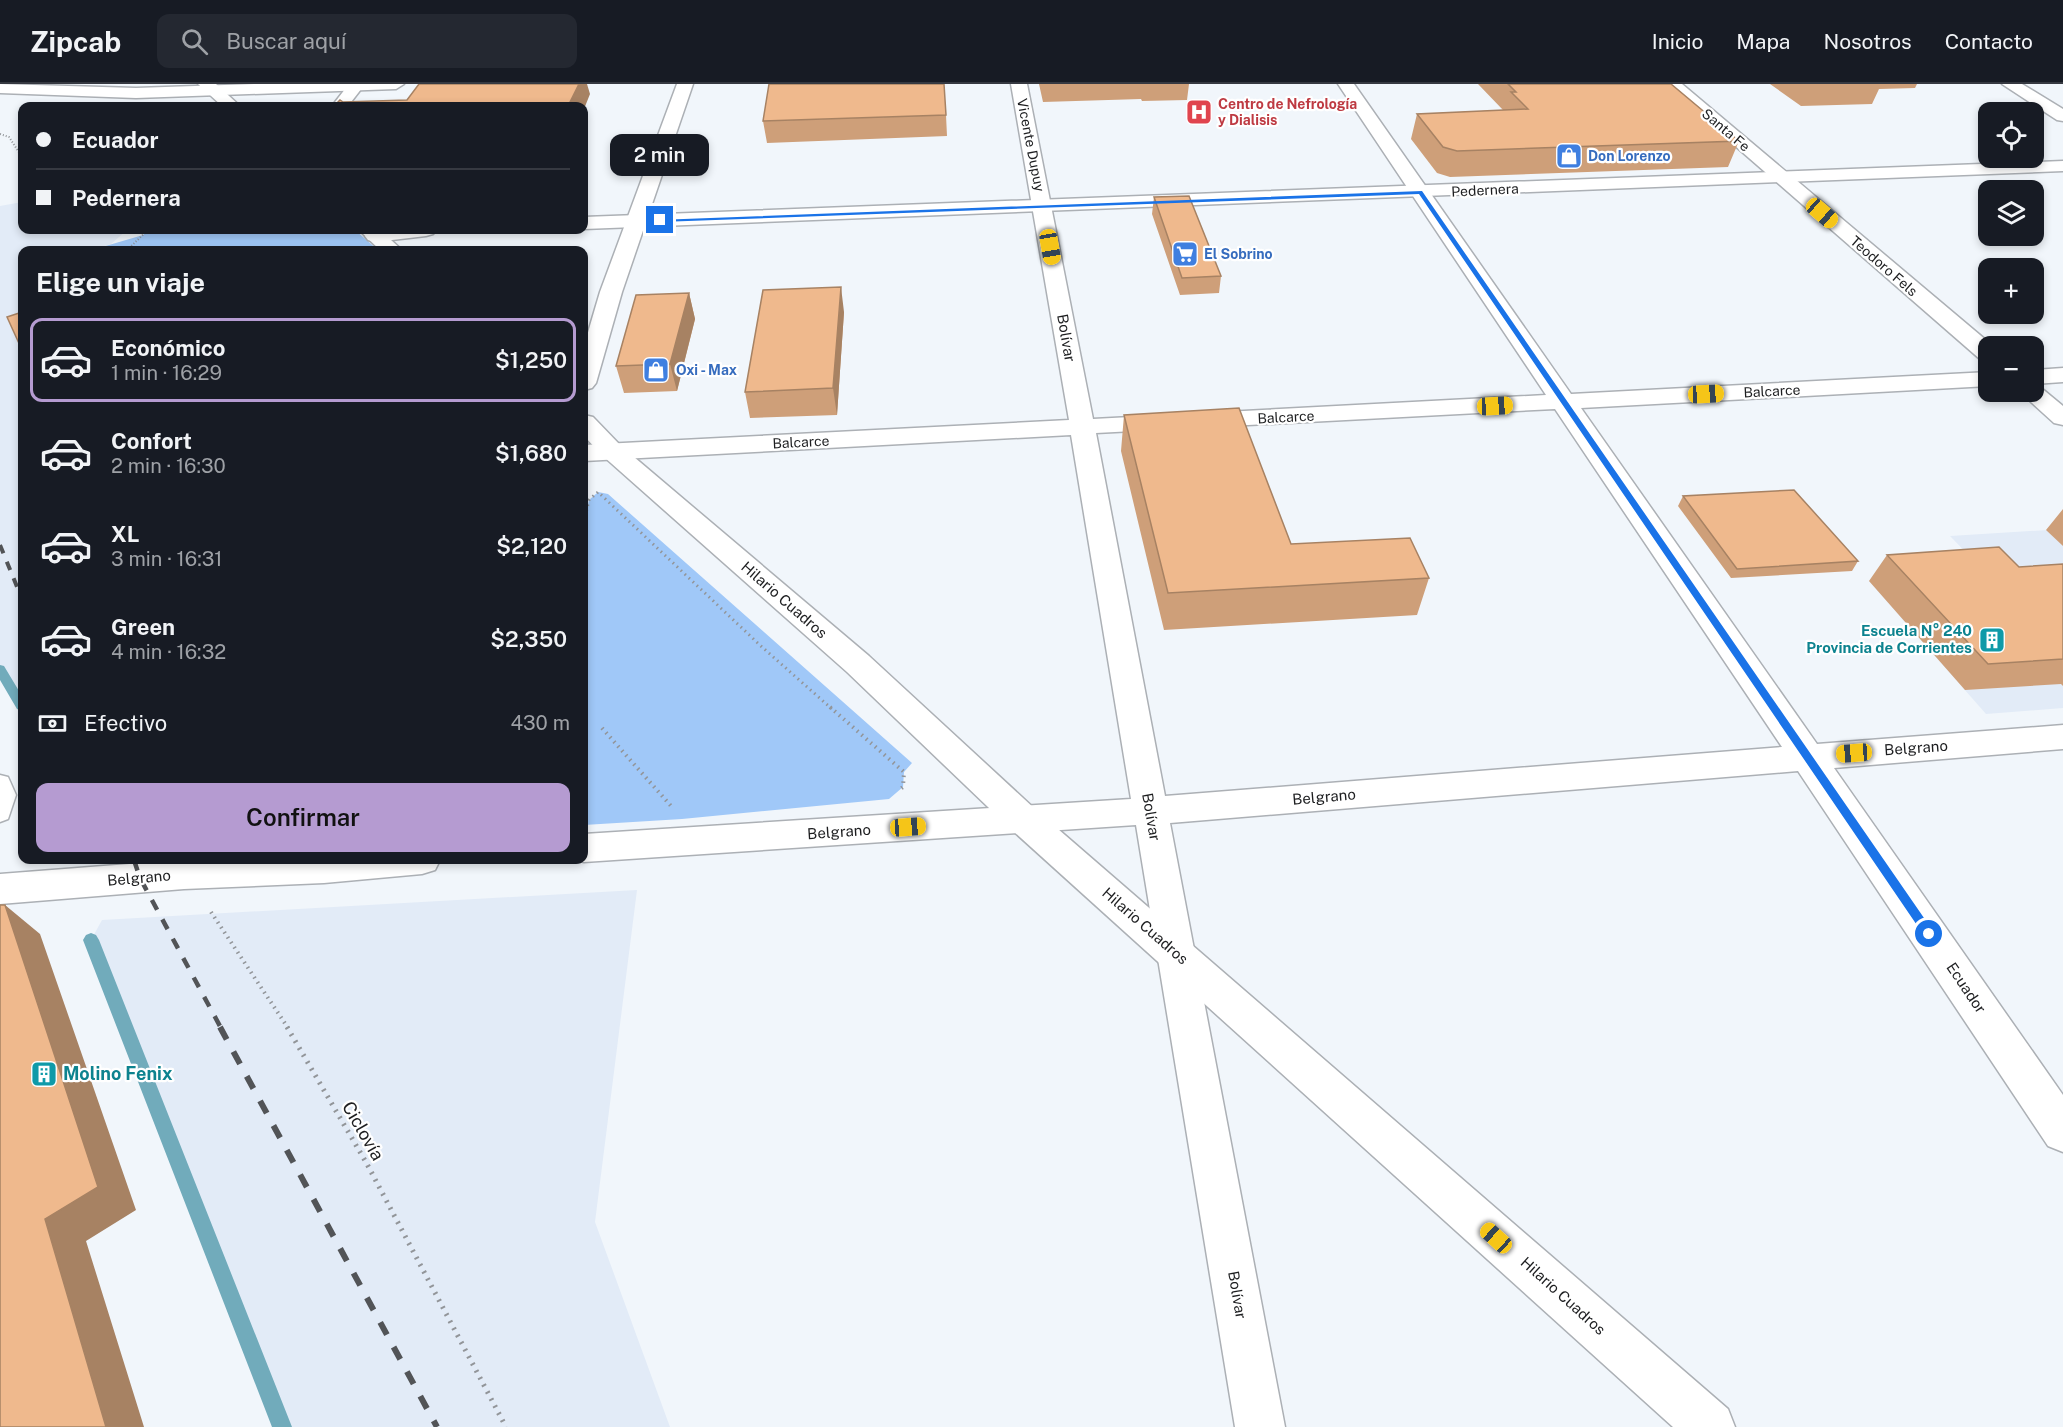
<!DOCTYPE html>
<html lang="es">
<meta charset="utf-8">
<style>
body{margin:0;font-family:"Public Sans",sans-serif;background:#242831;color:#f1f3f6;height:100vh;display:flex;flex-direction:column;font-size:22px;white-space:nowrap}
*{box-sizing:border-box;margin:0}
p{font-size:20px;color:#9ea1a6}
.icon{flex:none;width:33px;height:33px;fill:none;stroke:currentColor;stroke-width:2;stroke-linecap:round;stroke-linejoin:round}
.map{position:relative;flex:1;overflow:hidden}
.drawer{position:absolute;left:18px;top:162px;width:570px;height:618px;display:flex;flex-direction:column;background:#171b24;border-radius:12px;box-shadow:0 3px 9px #0003}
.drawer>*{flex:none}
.top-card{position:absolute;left:18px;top:18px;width:570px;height:132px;border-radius:12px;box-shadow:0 3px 9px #0003;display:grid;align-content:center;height:132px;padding:0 18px;background:#171b24}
.buttons{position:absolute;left:1978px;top:18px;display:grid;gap:12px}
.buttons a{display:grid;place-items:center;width:66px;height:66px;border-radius:12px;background:#171b24;box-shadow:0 3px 9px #0003;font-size:30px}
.end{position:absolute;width:27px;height:27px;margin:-14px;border:8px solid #1a73e8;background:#fff;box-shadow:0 0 0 3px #fff}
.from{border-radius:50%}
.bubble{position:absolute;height:42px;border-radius:12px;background:#171b24;box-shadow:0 3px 9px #0003;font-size:20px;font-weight:600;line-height:42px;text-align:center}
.car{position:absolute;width:18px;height:36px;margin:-18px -9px;border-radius:8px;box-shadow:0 0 4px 2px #0007;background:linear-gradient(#f5c518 24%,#345 0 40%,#f5c518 0 76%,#345 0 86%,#f5c518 0)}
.top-card b{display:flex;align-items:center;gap:21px;height:57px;font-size:22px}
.top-card b+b{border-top:2px solid #363941}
.top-card i{width:15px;height:15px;background:#f1f3f6}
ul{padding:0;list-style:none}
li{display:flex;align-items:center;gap:18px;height:84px;margin:0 12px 9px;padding:0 6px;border:3px solid transparent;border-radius:12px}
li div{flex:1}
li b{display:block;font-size:22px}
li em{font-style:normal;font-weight:600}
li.active{border-color:#b59bd1}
li>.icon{width:54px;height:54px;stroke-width:1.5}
h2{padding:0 18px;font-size:27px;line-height:72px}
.pay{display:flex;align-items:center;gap:15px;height:66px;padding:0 18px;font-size:22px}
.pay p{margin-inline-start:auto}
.action{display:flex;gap:12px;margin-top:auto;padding:12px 18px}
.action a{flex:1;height:69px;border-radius:12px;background:#b59bd1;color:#111;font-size:24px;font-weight:600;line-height:69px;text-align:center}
header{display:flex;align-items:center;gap:36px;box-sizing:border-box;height:84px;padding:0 30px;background:#171b24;border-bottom:2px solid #363941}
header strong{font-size:28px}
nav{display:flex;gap:33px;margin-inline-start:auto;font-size:21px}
.search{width:420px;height:54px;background:#242831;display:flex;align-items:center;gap:15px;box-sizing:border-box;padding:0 21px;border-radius:12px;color:#9ea1a6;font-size:22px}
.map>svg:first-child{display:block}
.built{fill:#e2ebf7}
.green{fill:#a0c8f8}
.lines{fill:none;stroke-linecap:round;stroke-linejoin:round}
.stream{fill:#71abbb;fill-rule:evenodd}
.service-casing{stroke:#acb0b5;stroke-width:3}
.minor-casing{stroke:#acb0b5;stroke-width:3}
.tertiary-casing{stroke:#acb0b5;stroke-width:3}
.secondary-casing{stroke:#acb0b5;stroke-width:3}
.primary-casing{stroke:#acb0b5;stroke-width:3}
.path-far3{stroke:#929599;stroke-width:2;stroke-dasharray:1 2;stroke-linecap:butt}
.path-far2{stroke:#929599;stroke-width:3;stroke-dasharray:1.5 4;stroke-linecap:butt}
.path-far1{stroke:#929599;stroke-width:4;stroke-dasharray:1.5 4.5;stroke-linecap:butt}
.path{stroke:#929599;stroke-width:5;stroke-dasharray:2 6;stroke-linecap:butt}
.service{fill:#fff;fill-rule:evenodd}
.minor{fill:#fff;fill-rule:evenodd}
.tertiary{fill:#fff;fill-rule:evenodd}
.secondary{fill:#fff;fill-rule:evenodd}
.primary{fill:#fff;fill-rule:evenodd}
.rail-far2{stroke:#525457;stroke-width:4;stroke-dasharray:9 9;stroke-linecap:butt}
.rail-far1{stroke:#525457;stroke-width:4.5;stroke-dasharray:11 11;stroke-linecap:butt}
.rail{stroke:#525457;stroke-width:6;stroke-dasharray:14 14;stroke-linecap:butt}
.wall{fill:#ce9f79}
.shaded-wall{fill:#a78263}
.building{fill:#efb98d;stroke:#a78263;stroke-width:1.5}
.route{fill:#1a73e8}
.labels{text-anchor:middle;stroke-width:4.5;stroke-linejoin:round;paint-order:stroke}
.far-health-label{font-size:14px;font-weight:bold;fill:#be3a42;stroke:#fff;text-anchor:start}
.far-street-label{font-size:14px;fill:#1d1e20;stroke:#fff}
.far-shop-label{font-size:14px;font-weight:bold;fill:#366cbe;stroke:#fff;text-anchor:start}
.street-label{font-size:15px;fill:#1d1e20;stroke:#fff}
.culture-label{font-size:15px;font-weight:bold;fill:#0d838f;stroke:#fff;text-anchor:end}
.near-culture-label{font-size:18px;font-weight:bold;fill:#0d838f;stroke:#fff;text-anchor:start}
.near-street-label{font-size:18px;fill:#1d1e20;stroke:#fff}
</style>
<header>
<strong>Zipcab</strong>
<div class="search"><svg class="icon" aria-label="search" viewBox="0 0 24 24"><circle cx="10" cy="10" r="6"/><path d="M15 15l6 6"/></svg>Buscar aquí</div>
<nav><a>Inicio</a><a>Mapa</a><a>Nosotros</a><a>Contacto</a></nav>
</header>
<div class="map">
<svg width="2063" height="1343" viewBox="0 0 2063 1343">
<rect width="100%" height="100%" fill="#f1f6fb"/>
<path class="built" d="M 22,118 L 22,146 L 127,146 L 111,160 L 92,166 L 22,166 L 22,622 L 0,585 L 0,122 Z
M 2063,445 L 2063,624 L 1986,630 L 1869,497 L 1986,489 L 1950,452 Z
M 637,806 L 595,1138 L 670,1343 L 282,1343 L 91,856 L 102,836 Z"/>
<path class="green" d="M 148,146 L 355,146 L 378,166 L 92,166 L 143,151 Z
M 598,408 L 608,410 L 912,679 L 904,688 L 903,703 L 889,715 L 682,735 L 584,741 L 584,438 L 589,416 Z"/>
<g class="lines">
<path class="stream" d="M 0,581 L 4,582 L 22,612 L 22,627 L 17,625 L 0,596 Z
M 91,849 L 96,851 L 99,856 L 292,1343 L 272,1343 L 83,856 L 86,851 Z"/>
<defs>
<path id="service" d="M 0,691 L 8,693 L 16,711 L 8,735 L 0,738 Z"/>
<path id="minor" d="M 349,0 L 365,0 L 348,22 L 332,22 Z
M 677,0 L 693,0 L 622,208 L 596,299 L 592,304 L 584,306 L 584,262 L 600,208 Z
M 1011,0 L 1027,0 L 1093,335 L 1546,311 L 1338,0 L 1354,0 L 1571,310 L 1989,288 L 1989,302 L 1581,324 L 1817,660 L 2063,641 L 2063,665 L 1834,684 L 2063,1011 L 2063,1068 L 2048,1062 L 1798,687 L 1170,739 L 1285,1343 L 1235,1343 L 1136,741 L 584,778 L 576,776 L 584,776 L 584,750 L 1131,715 L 1071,351 L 584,377 L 584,361 L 1069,336 ZM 1555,325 L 1782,663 L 1165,712 L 1096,349 Z
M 1664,0 L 1682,0 L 1993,262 L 1989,262 L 1989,278 L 1981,276 Z
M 2002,0 L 2022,0 L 2063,25 L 2063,37 L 2057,36 Z
M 2063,284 L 2063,298 L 2034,300 L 2034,286 Z
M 2034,301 L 2040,303 L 2063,322 L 2063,341 L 2054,339 L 2020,308 L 2034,308 Z
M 181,776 L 440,776 L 435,786 L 422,790 L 324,799 L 184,805 L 0,820 L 0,790 Z"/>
<path id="tertiary" d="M 2063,77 L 2063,87 L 584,145 L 584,133 Z
M 379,146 L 436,146 L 433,150 L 426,152 L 375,158 L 368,156 L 365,152 L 368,148 Z"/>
<path id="secondary" d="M 0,0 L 136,4 L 254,0 L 404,0 L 396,5 L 136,14 L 0,9 Z"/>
<path id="primary" d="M 198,0 L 216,0 L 240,22 L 222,22 Z
M 359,146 L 380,146 L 402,166 L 380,166 Z
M 584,331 L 593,333 L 621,362 L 869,572 L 1036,726 L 1728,1325 L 1735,1343 L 1673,1343 L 1012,746 L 847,588 L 603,372 L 584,352 Z"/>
</defs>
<use href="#service" class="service-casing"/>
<use href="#minor" class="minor-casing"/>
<use href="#tertiary" class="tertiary-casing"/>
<use href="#secondary" class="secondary-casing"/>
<use href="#primary" class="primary-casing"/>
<path class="path-far3" d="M 0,50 L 9,53 L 22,73
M 127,166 L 148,146"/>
<path class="path-far2" d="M 584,438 L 589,416 L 598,408 L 762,563 L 832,625"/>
<path class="path-far1" d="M 830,623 L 904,688 L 903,703 L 899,706
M 602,644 L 671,722
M 211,828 L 288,944"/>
<path class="path" d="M 287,943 L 367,1080 L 506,1343"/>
<use href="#service" class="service"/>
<use href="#minor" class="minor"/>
<use href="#tertiary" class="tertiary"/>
<use href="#secondary" class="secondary"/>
<use href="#primary" class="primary"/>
<path class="rail-far2" d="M 0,461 L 22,515"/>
<path class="rail-far1" d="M 134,776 L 140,794 L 221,944"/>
<path class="rail" d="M 220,943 L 437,1343"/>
</g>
<path class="wall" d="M 1039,0 L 1189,0 L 1187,16 L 1142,17 L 1141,15 L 1043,18 Z
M 1478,0 L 1671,0 L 1739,57 L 1728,83 L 1450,93 L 1437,89 L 1411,55 L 1417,30 L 1503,26 Z
M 1770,0 L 1917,0 L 1915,4 L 1879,5 L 1872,20 L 1801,22 Z
M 946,31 L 947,52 L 767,59 L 763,37 Z
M 1154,113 L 1221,192 L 1219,209 L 1180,211 L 1152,130 Z
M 689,209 L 695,235 L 677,307 L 624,309 L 616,282 Z
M 844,228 L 837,331 L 750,334 L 745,308 Z
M 1124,331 L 1291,460 L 1429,494 L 1417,531 L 1164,546 L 1121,367 Z
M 1683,412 L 1858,477 L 1852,487 L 1731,494 L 1678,422 Z
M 2063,425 L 2063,462 L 2046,446 Z
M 1887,471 L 2019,483 L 2063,480 L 2063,602 L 2061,600 L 1965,606 L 1869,497 Z"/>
<path class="shaded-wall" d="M 579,0 L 587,0 L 590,10 L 584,25 L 584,22 L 568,22 Z
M 841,203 L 844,228 L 837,331 L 833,304 Z
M 689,209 L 695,235 L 677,307 L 670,280 Z
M 5,821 L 40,850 L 136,1126 L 86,1157 L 144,1343 L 106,1343 L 45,1135 Z"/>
<path class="building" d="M 419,0 L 579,0 L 568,22 L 334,22 L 340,16 L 343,18 L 407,16 Z
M 769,0 L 944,0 L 946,31 L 763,37 Z
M 1508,0 L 1671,0 L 1739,57 L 1457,67 L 1443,63 L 1417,30 L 1528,25 L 1511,8 L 1516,8 Z
M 1189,112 L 1221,192 L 1182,194 L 1154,113 Z
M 841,203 L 833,304 L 745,308 L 763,206 Z
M 689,209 L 670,280 L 616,282 L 636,211 Z
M 22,228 L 22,266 L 7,233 Z
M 1239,324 L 1291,460 L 1410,454 L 1429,494 L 1168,509 L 1124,331 Z
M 1794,406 L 1858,477 L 1737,485 L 1683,412 Z
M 1999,463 L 2019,483 L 2063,480 L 2063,575 L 1988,580 L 1887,471 Z
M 0,821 L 5,821 L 98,1103 L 45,1135 L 106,1343 L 0,1343 Z"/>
<path class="route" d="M 1422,107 L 1933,847 L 1933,853 L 1925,853 L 1419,110 L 660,138 L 657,136 Z"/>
<defs>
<symbol id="hospital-square" viewBox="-11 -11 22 22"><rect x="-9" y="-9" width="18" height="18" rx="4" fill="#e0444e" stroke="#fff"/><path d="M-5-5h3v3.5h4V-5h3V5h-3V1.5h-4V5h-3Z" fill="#fff"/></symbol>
<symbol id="shop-square" viewBox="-11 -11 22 22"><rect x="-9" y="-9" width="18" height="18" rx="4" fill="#3f7fe0" stroke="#fff"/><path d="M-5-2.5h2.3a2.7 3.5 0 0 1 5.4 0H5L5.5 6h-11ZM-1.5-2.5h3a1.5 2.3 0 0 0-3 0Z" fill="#fff"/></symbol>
<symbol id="supermarket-square" viewBox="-11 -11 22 22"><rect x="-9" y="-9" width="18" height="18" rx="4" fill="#3f7fe0" stroke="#fff"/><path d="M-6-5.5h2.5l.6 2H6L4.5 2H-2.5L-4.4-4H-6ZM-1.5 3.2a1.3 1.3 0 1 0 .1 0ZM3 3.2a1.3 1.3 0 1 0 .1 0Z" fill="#fff"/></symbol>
<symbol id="building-square" viewBox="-11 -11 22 22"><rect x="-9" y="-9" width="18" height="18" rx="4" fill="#0f9aa8" stroke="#fff"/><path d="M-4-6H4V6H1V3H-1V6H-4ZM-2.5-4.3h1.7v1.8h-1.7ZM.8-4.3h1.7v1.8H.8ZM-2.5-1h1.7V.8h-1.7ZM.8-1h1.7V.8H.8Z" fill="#fff"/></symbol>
</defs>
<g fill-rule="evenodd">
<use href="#hospital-square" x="1184" y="13" width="30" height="30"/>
<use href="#shop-square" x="1554" y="57" width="30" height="30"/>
<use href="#supermarket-square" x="1170" y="155" width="30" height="30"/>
<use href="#shop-square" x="641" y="271" width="30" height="30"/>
<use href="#building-square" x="1977" y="541" width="30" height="30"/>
<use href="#building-square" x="29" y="975" width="30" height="30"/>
</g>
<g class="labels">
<g class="far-health-label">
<text x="1218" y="25">Centro de Nefrología<tspan x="1218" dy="16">y Dialisis</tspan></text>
</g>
<g class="far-street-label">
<text transform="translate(1726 46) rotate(40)" y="5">Santa Fe</text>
<text transform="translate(1031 61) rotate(79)" y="5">Vicente Dupuy</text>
<text transform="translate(1485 106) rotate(-3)" y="5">Pedernera</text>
<text transform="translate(1884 182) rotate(41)" y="5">Teodoro Fels</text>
<text transform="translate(1772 307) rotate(-3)" y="5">Balcarce</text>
<text transform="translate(1286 333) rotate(-3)" y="5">Balcarce</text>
<text transform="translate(801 358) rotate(-3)" y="5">Balcarce</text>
</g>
<g class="far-shop-label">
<text x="1588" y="77">Don Lorenzo</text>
<text x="1204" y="175">El Sobrino</text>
<text x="676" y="291">Oxi - Max</text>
</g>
<g class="street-label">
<text transform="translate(1066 254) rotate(80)" y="5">Bolívar</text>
<text transform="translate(784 516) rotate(41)" y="5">Hilario Cuadros</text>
<text transform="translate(1916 664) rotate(-4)" y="5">Belgrano</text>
<text transform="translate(1324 713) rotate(-5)" y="5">Belgrano</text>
<text transform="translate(1151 733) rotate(80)" y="5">Bolívar</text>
<text transform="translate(839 748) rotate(-4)" y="5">Belgrano</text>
<text transform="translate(139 794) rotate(-5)" y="5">Belgrano</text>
<text transform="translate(1145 842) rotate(41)" y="5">Hilario Cuadros</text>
<text transform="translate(1966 904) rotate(56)" y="5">Ecuador</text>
<text transform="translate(1237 1211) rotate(80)" y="5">Bolívar</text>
<text transform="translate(1563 1212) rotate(42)" y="5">Hilario Cuadros</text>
</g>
<g class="culture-label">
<text x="1972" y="552">Escuela N° 240<tspan x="1972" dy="17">Provincia de Corrientes</tspan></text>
</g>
<g class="near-culture-label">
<text x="63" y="996">Molino Fenix</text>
</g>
<g class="near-street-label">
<text transform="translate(363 1047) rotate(60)" y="6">Ciclovía</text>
</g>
</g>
</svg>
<div class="buttons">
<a><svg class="icon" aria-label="locate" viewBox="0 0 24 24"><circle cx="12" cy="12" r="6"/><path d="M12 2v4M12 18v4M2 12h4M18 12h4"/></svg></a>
<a><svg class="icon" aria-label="layers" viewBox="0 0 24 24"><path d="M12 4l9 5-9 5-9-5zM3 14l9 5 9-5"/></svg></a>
<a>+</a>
<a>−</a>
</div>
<i class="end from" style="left:1929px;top:850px"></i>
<i class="end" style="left:660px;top:136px"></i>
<div class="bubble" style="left:610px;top:50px;width:99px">2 min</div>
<i class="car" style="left:1822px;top:129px;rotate:131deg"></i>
<i class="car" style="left:1050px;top:163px;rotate:170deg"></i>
<i class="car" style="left:1706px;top:310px;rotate:87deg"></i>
<i class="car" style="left:1495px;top:322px;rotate:87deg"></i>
<i class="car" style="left:1854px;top:669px;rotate:266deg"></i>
<i class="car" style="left:908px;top:743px;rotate:86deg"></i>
<i class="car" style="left:1496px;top:1154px;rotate:312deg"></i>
<div class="top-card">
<b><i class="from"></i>Ecuador</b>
<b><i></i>Pedernera</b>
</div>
<section class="drawer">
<h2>Elige un viaje</h2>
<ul>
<li class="active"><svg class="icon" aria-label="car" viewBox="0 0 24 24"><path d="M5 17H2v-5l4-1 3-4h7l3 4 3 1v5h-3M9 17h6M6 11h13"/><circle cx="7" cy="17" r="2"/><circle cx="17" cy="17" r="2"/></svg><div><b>Económico</b><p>1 min · 16:29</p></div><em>$1,250</em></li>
<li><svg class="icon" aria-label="car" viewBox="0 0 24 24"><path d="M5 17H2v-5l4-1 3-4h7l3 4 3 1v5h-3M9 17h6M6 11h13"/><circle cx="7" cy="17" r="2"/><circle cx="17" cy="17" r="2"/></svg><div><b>Confort</b><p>2 min · 16:30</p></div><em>$1,680</em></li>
<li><svg class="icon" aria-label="car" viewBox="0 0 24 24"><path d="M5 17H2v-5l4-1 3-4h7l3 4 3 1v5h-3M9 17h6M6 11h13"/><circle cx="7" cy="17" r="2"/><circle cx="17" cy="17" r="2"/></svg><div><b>XL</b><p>3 min · 16:31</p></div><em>$2,120</em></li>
<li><svg class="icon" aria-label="car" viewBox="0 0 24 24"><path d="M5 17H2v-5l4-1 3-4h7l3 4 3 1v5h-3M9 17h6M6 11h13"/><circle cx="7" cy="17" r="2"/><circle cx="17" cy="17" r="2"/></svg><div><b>Green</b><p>4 min · 16:32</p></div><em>$2,350</em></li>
</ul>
<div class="pay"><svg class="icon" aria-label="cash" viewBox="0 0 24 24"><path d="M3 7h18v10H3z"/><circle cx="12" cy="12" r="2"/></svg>Efectivo<p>430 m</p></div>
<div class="action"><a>Confirmar</a></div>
</section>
</div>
